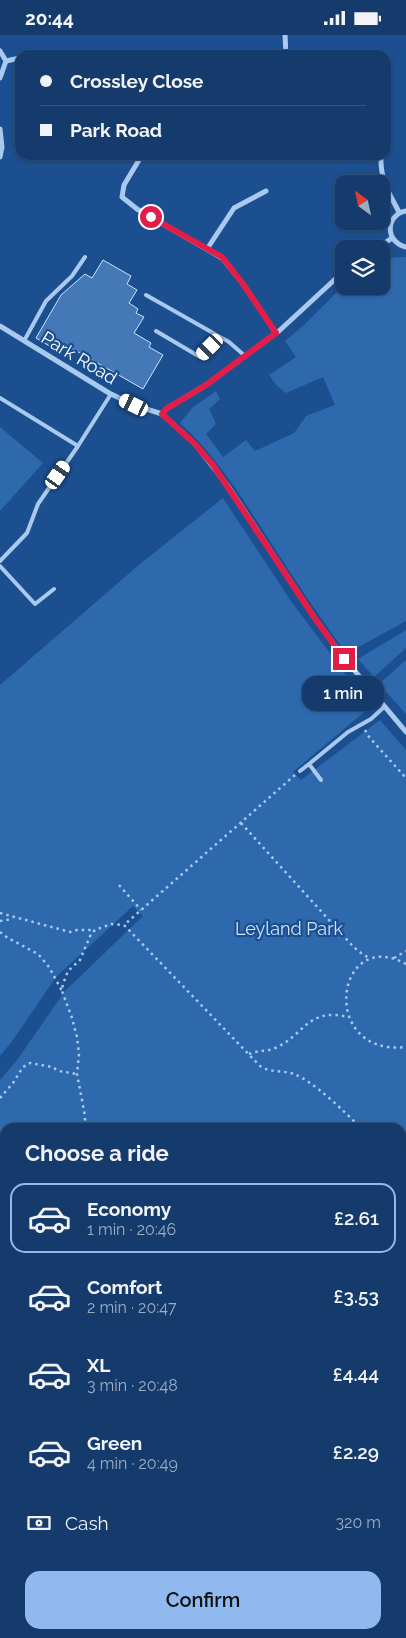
<!DOCTYPE html>
<meta charset="utf-8">
<style>
body{margin:0;font-family:Raleway,sans-serif;background:#1d4271;color:#f1f3f6;height:100vh;display:flex;flex-direction:column;font-size:19px;white-space:nowrap}
*{box-sizing:border-box;margin:0}
p{font-size:16px;color:#9dadc1}
.icon{flex:none;width:28px;height:28px;fill:none;stroke:currentColor;stroke-width:2;stroke-linecap:round;stroke-linejoin:round}
.map{position:relative;flex:1;overflow:hidden}
.details{position:absolute;left:0px;top:1088px;width:406px;height:516px;display:flex;flex-direction:column;background:#143b6b;border-radius:15px 15px 0 0;box-shadow:0 1px 4px #0004,0 0 0 1px #33557e}
.details>*{flex:none}
.hud{position:absolute;left:15px;top:15px;width:376px;height:110px;border-radius:15px;box-shadow:0 1px 4px #0004,0 0 0 1px #33557e;display:grid;align-content:center;height:110px;padding:0 25px;background:#143b6b}
.needle{width:32px;rotate:327deg}
.fabs{position:absolute;left:335px;top:140px;display:grid;gap:10px}
.fabs a{display:grid;place-items:center;width:55px;height:55px;border-radius:10px;background:#143b6b;box-shadow:0 1px 4px #0004,0 0 0 1px #33557e;font-size:25px}
.end{position:absolute;width:22px;height:22px;margin:-11px;border:6px solid #e11d48;background:#fff;box-shadow:0 0 0 2px #fff}
.from{border-radius:50%}
.bubble{position:absolute;height:35px;border-radius:15px;background:#143b6b;box-shadow:0 1px 4px #0004,0 0 0 1px #33557e;font-size:16px;font-weight:600;line-height:35px;text-align:center}
.car{position:absolute;width:15px;height:30px;margin:-15px -8px;border-radius:6px;box-shadow:0 0 4px 1px #0007;background:linear-gradient(#fff 24%,#345 0 40%,#fff 0 76%,#345 0 86%,#fff 0)}
.hud b{display:flex;align-items:center;gap:18px;height:48px;font-size:19px}
.hud b+b{border-top:1px solid #33557e}
.hud i{width:12px;height:12px;background:#f1f3f6}
ul{padding:0;list-style:none}
li{display:flex;align-items:center;gap:15px;height:70px;margin:0 10px 8px;padding:0 15px;border:2px solid transparent;border-radius:15px}
li div{flex:1}
li b{display:block;font-size:19px}
li em{font-style:normal;font-weight:600}
li.active{border-color:#90b9f0}
li>.icon{width:45px;height:45px;stroke-width:1.5}
h2{padding:0 25px;font-size:22px;line-height:60px}
.pay{display:flex;align-items:center;gap:12px;height:55px;padding:0 25px;font-size:19px}
.pay p{margin-inline-start:auto}
.primary-button{display:flex;gap:10px;margin-top:auto;padding:10px 25px}
.primary-button a{flex:1;height:58px;border-radius:15px;background:#90b9f0;color:#111;font-size:20px;font-weight:600;line-height:58px;text-align:center}
.status{display:flex;justify-content:space-between;align-items:center;height:35px;padding:0 25px;background:#143b6b;direction:ltr}
.status svg{height:14px;fill:currentColor}
.map>svg:first-child{display:block}
.green{fill:#2e69ad}
.building{fill:#4478b7;stroke:#cfe3fa}
.lines{fill:none;stroke-linecap:round;stroke-linejoin:round}
.path{stroke:#a9c9ee;stroke-width:2.5;stroke-dasharray:2.5 4;stroke-linecap:butt}
.service{stroke:#a9c9ee;stroke-width:4}
.minor{stroke:#a9c9ee;stroke-width:5}
.route{stroke:#e11d48;stroke-width:6}
.labels{text-anchor:middle;stroke-width:4.5;stroke-linejoin:round;paint-order:stroke}
.street-label{font-size:18px;fill:#fff;stroke:#1b4f8f}
.park-label{font-size:18px;fill:#cfe3fa;stroke:#1b4f8f}
</style>
<div class="status"><b>20:44</b><svg viewBox="0 0 49 12"><path d="M0 12V9h3v3zM5 12V6h3v6zM10 12V3h3v9zM15 12V0h3v12zM26 1h20v11H26zM47 4h2v5h-2z"/></svg></div>
<div class="map">
<svg width="406" height="1603" viewBox="0 0 406 1603">
<rect width="100%" height="100%" fill="#1b4f8f"/>
<path class="green" d="M 406,222 L 406,586 L 353,615 L 344,615 C 316,577 291,539 266,500 C 239,458 217,422 180,388 L 192,373 L 216,356 L 220,364 L 209,374 L 216,389 L 206,399 L 223,422 L 246,405 L 255,416 L 294,398 L 306,381 L 335,370 L 323,342 L 286,358 L 277,351 L 269,340 L 296,322 L 285,306 L 304,290 L 344,250 L 381,251 L 381,225 L 388,223 Z
M 0,392 L 43,428 L 0,476 Z
M 223,463 L 291,566 L 370,672 L 293,737 L 301,745 L 380,685 L 406,715 L 406,1277 L 401,1280 L 401,1092 L 5,1092 L 5,1593 L 0,1593 L 0,1045 L 17,1025 L 65,956 L 143,881 L 133,871 L 56,942 L 13,1005 L 0,1021 L 0,650 L 140,529 Z
M 406,595 L 406,613 L 374,642 L 358,624 Z
M 406,625 L 406,679 L 379,649 Z
M 401,1375 L 406,1384 L 406,1543 L 401,1544 Z
M 238,1599 L 348,1599 L 339,1603 L 219,1603 Z"/>
<path class="building" d="M 103,225 L 131,241 L 127,249 L 137,255 L 129,268 L 138,274 L 136,278 L 144,282 L 134,298 L 151,308 L 149,312 L 163,320 L 143,354 L 73,314 L 71,318 L 58,310 L 56,315 L 36,303 L 61,260 L 85,239 L 92,243 Z"/>
<g class="lines">
<path class="path" d="M 365,695 L 369,702 L 406,743
M 295,740 L 124,890 L 260,1031 C 270,1038 283,1035 294,1039 C 313,1046 345,1077 360,1092
M 241,788 L 349,907 L 358,916 L 369,923
M 119,850 L 141,875
M 0,878 L 70,897 L 77,895 L 95,895
M 0,886 L 13,884
M 0,897 L 8,903 L 38,919 L 49,932 L 62,956
M 394,923 L 406,916
M 406,929 C 335,890 318,1022 406,1012
M 249,1019 C 258,1015 267,1017 275,1013 C 304,1001 307,972 348,982
M 0,1063 L 13,1048 L 23,1032 L 30,1028 L 52,1032 L 59,1036 L 77,1039
M 85,1092 L 85,1081 L 77,1039 L 79,1019 L 77,1002 L 72,983 L 62,956 L 63,949 L 68,936 L 80,925 L 91,899 L 95,895 L 111,889 L 124,890
M 0,1135 L 5,1155
M 401,1144 L 406,1151
M 401,1222 L 406,1232
M 401,1545 L 406,1544
M 401,1582 L 406,1579
M 2,1603 L 5,1599
M 158,1603 L 190,1599
M 359,1603 L 368,1599"/>
<path class="service" d="M 146,260 L 229,307 L 245,321
M 156,296 L 200,322 L 220,302
M 24,306 L 46,266 L 72,241 L 85,222
M 0,363 L 78,411
M 0,526 L 27,498 L 38,469 L 78,411 L 111,359
M 0,531 L 35,569 L 54,554
M 309,729 L 348,697 L 371,684 L 384,672
M 300,736 L 309,729 L 321,745"/>
<path class="minor" d="M 285,0 L 286,20
M 0,16 L 6,26
M 38,20 L 46,20
M 0,43 L 6,26 L 20,23
M 0,94 L 2,112 L 0,122
M 142,120 L 124,150 L 122,162 L 137,174 L 222,223 L 243,249 L 276,298
M 381,120 C 380,145 388,156 399,177
M 406,176 C 385,180 385,207 406,212
M 207,214 L 234,173 L 266,156
M 376,214 L 392,203
M 0,291 L 109,358 L 134,370 L 162,379 L 195,409 L 228,451 L 314,582 L 344,623 L 406,697
M 162,379 L 166,374 L 206,350 L 279,296 L 344,236"/>
</g>
<g class="lines">
<path class="route" d="M 151,182 L 222,222 L 243,249 L 276,298 L 206,350 L 166,374 L 162,379 L 195,409 L 213,430 L 314,582 L 344,624"/>
</g>
<g class="labels">
<g class="street-label">
<text transform="translate(79 323) rotate(31)" y="6">Park Road</text>
</g>
<g class="park-label">
<text x="289" y="900">Leyland Park</text>
</g>
</g>
</svg>
<div class="fabs">
<a><svg class="needle" viewBox="-14 -14 28 28"><path d="M0-13l5 13h-10z" fill="#e53935"/><path d="M0 13l5-13h-10z" fill="#9dadc1"/></svg></a>
<a><svg class="icon" aria-label="layers" viewBox="0 0 24 24"><path d="M12 4l9 5-9 5-9-5zM3 14l9 5 9-5"/></svg></a>
</div>
<i class="end from" style="left:151px;top:182px"></i>
<i class="end" style="left:344px;top:624px"></i>
<div class="bubble" style="left:302px;top:641px;width:82px">1 min</div>
<i class="car" style="left:210px;top:312px;rotate:225deg"></i>
<i class="car" style="left:134px;top:370px;rotate:296deg"></i>
<i class="car" style="left:58px;top:440px;rotate:35deg"></i>
<div class="hud">
<b><i class="from"></i>Crossley Close</b>
<b><i></i>Park Road</b>
</div>
<section class="details">
<h2>Choose a ride</h2>
<ul>
<li class="active"><svg class="icon" aria-label="car" viewBox="0 0 24 24"><path d="M5 17H2v-5l4-1 3-4h7l3 4 3 1v5h-3M9 17h6M6 11h13"/><circle cx="7" cy="17" r="2"/><circle cx="17" cy="17" r="2"/></svg><div><b>Economy</b><p>1 min · 20:46</p></div><em>£2.61</em></li>
<li><svg class="icon" aria-label="car" viewBox="0 0 24 24"><path d="M5 17H2v-5l4-1 3-4h7l3 4 3 1v5h-3M9 17h6M6 11h13"/><circle cx="7" cy="17" r="2"/><circle cx="17" cy="17" r="2"/></svg><div><b>Comfort</b><p>2 min · 20:47</p></div><em>£3.53</em></li>
<li><svg class="icon" aria-label="car" viewBox="0 0 24 24"><path d="M5 17H2v-5l4-1 3-4h7l3 4 3 1v5h-3M9 17h6M6 11h13"/><circle cx="7" cy="17" r="2"/><circle cx="17" cy="17" r="2"/></svg><div><b>XL</b><p>3 min · 20:48</p></div><em>£4.44</em></li>
<li><svg class="icon" aria-label="car" viewBox="0 0 24 24"><path d="M5 17H2v-5l4-1 3-4h7l3 4 3 1v5h-3M9 17h6M6 11h13"/><circle cx="7" cy="17" r="2"/><circle cx="17" cy="17" r="2"/></svg><div><b>Green</b><p>4 min · 20:49</p></div><em>£2.29</em></li>
</ul>
<div class="pay"><svg class="icon" aria-label="cash" viewBox="0 0 24 24"><path d="M3 7h18v10H3z"/><circle cx="12" cy="12" r="2"/></svg>Cash<p>320 m</p></div>
<div class="primary-button"><a>Confirm</a></div>
</section>
</div>
